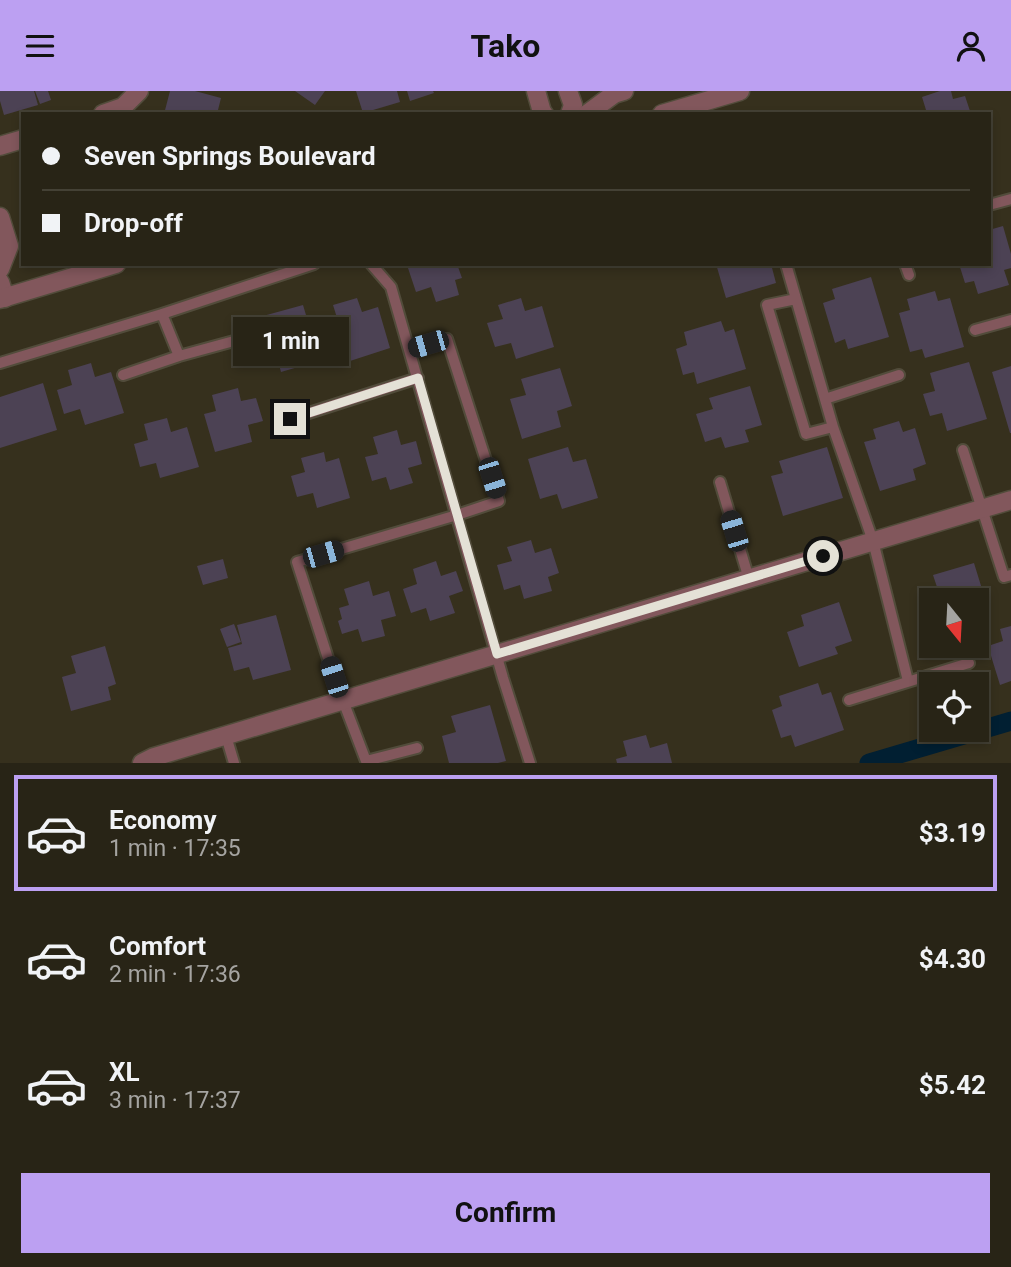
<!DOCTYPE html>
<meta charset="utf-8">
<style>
body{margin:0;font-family:Roboto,sans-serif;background:#302c1f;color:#f1f3f6;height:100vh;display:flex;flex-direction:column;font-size:26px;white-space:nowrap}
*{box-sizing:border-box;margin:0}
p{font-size:23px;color:#a5a4a1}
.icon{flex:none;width:38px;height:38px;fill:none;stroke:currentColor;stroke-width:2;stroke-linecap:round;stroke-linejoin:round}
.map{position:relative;height:672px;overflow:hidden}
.side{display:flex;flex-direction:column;background:#282416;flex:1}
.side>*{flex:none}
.top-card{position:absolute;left:21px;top:21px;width:970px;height:154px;border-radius:0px;box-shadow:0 4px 10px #0003,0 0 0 2px #444135;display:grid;align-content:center;height:154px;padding:0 21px;background:#282416}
.needle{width:46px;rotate:162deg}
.buttons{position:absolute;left:919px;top:497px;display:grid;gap:14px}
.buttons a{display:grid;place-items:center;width:70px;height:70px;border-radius:0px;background:#282416;box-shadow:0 4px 10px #0003,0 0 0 2px #444135;font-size:35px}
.end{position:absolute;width:32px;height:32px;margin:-16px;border:9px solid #e4e1d6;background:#111;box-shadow:0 0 0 4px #111}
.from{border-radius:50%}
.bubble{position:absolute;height:49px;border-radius:0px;background:#282416;box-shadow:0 4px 10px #0003,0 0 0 2px #444135;font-size:23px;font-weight:700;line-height:49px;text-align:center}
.car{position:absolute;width:21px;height:42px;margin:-21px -10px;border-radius:9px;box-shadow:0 0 5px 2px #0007;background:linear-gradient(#222 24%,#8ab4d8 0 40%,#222 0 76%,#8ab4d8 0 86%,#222 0)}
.top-card b{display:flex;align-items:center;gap:24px;height:66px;font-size:26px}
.top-card b+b{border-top:2px solid #444135}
.top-card i{width:18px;height:18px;background:#f1f3f6}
ul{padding:12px 0 0;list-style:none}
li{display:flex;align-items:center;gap:21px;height:116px;margin:0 14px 10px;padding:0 7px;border:4px solid transparent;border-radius:0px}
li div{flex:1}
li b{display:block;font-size:26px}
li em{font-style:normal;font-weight:700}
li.on{border-color:#bca0f2}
li>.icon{width:63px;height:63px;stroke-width:1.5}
.cta{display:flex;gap:14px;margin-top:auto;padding:14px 21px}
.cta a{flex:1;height:80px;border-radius:0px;background:#bca0f2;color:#111;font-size:28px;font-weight:700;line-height:80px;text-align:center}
header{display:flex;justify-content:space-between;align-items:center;height:91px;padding:0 21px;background:#bca0f2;color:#111;font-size:32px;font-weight:700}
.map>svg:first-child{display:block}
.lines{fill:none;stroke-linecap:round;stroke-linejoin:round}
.canal{stroke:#011f32;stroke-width:19}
.building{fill:#4c4254}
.service-casing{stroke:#524c3b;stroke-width:14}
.minor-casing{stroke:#524c3b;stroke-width:21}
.tertiary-casing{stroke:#524c3b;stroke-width:21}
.service{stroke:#82575c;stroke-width:10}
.minor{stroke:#82575c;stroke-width:18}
.tertiary{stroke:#82575c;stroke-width:18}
.route{stroke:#e4e1d6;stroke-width:9}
</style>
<header><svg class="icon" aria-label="menu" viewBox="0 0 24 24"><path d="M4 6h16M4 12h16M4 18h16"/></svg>Tako<svg class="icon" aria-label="person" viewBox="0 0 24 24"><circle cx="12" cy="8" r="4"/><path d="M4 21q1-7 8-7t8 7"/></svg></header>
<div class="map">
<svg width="1011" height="672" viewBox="0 0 1011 672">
<rect width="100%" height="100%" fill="#36301d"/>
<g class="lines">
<path class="canal" d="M 869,672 L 1011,630"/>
</g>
<path class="building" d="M 0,0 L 34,0 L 38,14 L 4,24 L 0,10 Z
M 35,0 L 48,0 L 51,9 L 40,13 Z
M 170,0 L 195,0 L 221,7 L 217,23 L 164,23 Z
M 295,0 L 325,0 L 315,14 Z
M 356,0 L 397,0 L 400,11 L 363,22 Z
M 407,0 L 433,0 L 434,2 L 410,10 Z
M 940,0 L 951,0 L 953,8 L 965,5 L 971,23 L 915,23 L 926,19 L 922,6 Z
M 1003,135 L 1011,163 L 1011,177 L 1004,179 L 1009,194 L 978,203 L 974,190 L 965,192 L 959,173 L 989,173 L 989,139 Z
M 421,173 L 457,173 L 462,187 L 455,189 L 459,204 L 436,211 L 431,196 L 416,201 L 408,177 Z
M 716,173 L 771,173 L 776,192 L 726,207 Z
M 871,186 L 889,246 L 848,258 L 845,248 L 835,252 L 823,212 L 835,208 L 832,198 Z
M 935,200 L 938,210 L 950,207 L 964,256 L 925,267 L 922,258 L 910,261 L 899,222 L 910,219 L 907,208 Z
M 357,207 L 362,221 L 378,216 L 390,257 L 350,270 L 348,262 L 333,267 L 323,234 L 338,230 L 333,214 Z
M 521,207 L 525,220 L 542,215 L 554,256 L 516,268 L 511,252 L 495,256 L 487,232 L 503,228 L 498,214 Z
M 303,214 L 315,254 L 300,258 L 305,274 L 281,281 L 277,266 L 261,271 L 255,247 L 269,243 L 263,225 Z
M 721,230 L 725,241 L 734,238 L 746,278 L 697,293 L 694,281 L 683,284 L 676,258 L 687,254 L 684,241 Z
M 969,271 L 987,328 L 947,340 L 942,322 L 930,325 L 923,303 L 935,300 L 930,282 Z
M 91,272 L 95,286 L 111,281 L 124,322 L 85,334 L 80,318 L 64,323 L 57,299 L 72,294 L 68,279 Z
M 1011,275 L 1011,342 L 1010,342 L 992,281 Z
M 560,277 L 572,315 L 557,320 L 561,336 L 522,348 L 510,308 L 526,304 L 521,288 Z
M 43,292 L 57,339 L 0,357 L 0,306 Z
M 750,295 L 762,334 L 745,339 L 749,351 L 725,357 L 721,346 L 705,351 L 696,323 L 713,318 L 709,307 Z
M 238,297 L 241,310 L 256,307 L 263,330 L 248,334 L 252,351 L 215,361 L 204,323 L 216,320 L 212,304 Z
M 167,327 L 171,341 L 187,336 L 199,376 L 160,387 L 156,372 L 140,376 L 134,353 L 148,349 L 144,333 Z
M 899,330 L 903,341 L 915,337 L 926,373 L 913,378 L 916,389 L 880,400 L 864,351 L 876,348 L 873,338 Z
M 397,339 L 401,354 L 416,350 L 422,373 L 408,377 L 413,392 L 390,399 L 386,386 L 372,390 L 365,366 L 378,363 L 373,346 Z
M 568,356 L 573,371 L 586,368 L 598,407 L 562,418 L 557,403 L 540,408 L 528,368 Z
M 827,356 L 843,407 L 783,425 L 771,385 L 783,382 L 779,370 Z
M 324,361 L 326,371 L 339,367 L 350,407 L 317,417 L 313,402 L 297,406 L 291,385 L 305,381 L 301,367 Z
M 531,449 L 535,462 L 551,457 L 559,482 L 548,486 L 552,500 L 524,508 L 520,494 L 504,499 L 497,474 L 512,470 L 507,456 Z
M 223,468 L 228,487 L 203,494 L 197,475 Z
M 436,470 L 441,485 L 456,480 L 463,500 L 449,505 L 455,522 L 430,530 L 426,517 L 411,522 L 403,498 L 417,493 L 413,478 Z
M 974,472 L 986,511 L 976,514 L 976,509 L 931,509 L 931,527 L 928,528 L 920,501 L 937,496 L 933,484 Z
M 369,490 L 373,505 L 389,500 L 396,525 L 381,529 L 385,545 L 362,551 L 358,538 L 342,543 L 338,530 L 342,528 L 339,517 L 349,514 L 344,498 Z
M 839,511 L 852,550 L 835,556 L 838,563 L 799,576 L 787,541 L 804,535 L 801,524 Z
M 276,524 L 291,579 L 253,589 L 249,576 L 234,580 L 228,557 L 242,553 L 237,534 Z
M 234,533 L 241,551 L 227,556 L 220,538 Z
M 1011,535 L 1011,590 L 1000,594 L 988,555 L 1003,550 L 1000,538 Z
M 105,555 L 116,593 L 108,596 L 111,609 L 71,620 L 62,586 L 76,582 L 71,565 Z
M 818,592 L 822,604 L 831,601 L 844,639 L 795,656 L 791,644 L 781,647 L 772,619 L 782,615 L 779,605 Z
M 490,614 L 506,670 L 498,672 L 449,672 L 442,645 L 456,641 L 451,625 Z
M 646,644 L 650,657 L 667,652 L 672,672 L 617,672 L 616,668 L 627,665 L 623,650 Z"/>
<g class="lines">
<defs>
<path id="service" d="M 989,114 L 1011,108
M 371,173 L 391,196 L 503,587 L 530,672
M 786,173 L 833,336 L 873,450 L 908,590
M 905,173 L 909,184
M 796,208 L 767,214 L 806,343 L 833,336
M 975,239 L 1011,229
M 409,258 L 447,248 L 499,410 L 457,424 L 297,471 L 334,586 L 366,670 L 417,657
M 179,265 L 162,223 L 314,173
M 0,272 L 162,223
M 123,284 L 179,265 L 234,250
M 825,308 L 899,284
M 290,328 L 418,287
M 963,359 L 1004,486 L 1011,484
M 720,391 L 749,488
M 849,609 L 969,572
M 226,645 L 234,672"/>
<path id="minor" d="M 536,0 L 542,21 L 544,23
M 568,0 L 573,14 L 570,23
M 103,23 L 123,16 L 139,0
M 0,55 L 23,48
M 0,126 L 9,155 L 0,178
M 0,191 L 5,207
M 142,672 L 154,666 L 1011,409"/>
<path id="tertiary" d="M 587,23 L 614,3 L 624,0
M 662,23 L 740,0
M 0,208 L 116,173"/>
</defs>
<use href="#service" class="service-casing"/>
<use href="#minor" class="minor-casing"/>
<use href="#tertiary" class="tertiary-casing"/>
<use href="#service" class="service"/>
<use href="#minor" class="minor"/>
<use href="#tertiary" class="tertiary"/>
</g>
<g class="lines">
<path class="route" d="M 290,328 L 418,287 L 497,563 L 823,465"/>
</g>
</svg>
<div class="buttons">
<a><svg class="needle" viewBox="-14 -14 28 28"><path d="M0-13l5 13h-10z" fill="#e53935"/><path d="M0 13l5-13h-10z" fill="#a5a4a1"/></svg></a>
<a><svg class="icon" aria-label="locate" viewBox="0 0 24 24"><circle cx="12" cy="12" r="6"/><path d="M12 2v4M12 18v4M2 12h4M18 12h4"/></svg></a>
</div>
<i class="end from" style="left:823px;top:465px"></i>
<i class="end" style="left:290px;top:328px"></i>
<div class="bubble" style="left:233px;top:226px;width:116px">1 min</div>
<i class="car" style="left:428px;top:253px;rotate:254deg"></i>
<i class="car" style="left:492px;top:387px;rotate:162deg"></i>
<i class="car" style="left:734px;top:440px;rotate:343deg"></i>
<i class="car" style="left:323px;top:463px;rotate:74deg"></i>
<i class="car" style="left:334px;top:586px;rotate:342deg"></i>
<div class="top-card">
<b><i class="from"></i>Seven Springs Boulevard</b>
<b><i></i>Drop-off</b>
</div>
</div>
<section class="side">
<ul>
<li class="on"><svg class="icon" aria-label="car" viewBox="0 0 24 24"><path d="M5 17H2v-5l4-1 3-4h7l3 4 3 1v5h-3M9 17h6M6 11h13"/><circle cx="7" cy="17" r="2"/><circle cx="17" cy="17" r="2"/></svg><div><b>Economy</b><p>1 min · 17:35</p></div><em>$3.19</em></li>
<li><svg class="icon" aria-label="car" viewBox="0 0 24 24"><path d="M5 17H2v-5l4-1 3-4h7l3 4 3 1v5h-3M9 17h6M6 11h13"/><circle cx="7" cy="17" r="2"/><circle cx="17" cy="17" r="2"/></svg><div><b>Comfort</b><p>2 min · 17:36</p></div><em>$4.30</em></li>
<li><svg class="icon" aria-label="car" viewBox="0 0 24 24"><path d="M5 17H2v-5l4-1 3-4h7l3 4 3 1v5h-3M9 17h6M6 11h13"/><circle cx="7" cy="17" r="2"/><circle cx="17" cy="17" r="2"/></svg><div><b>XL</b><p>3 min · 17:37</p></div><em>$5.42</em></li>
</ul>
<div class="cta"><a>Confirm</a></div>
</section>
